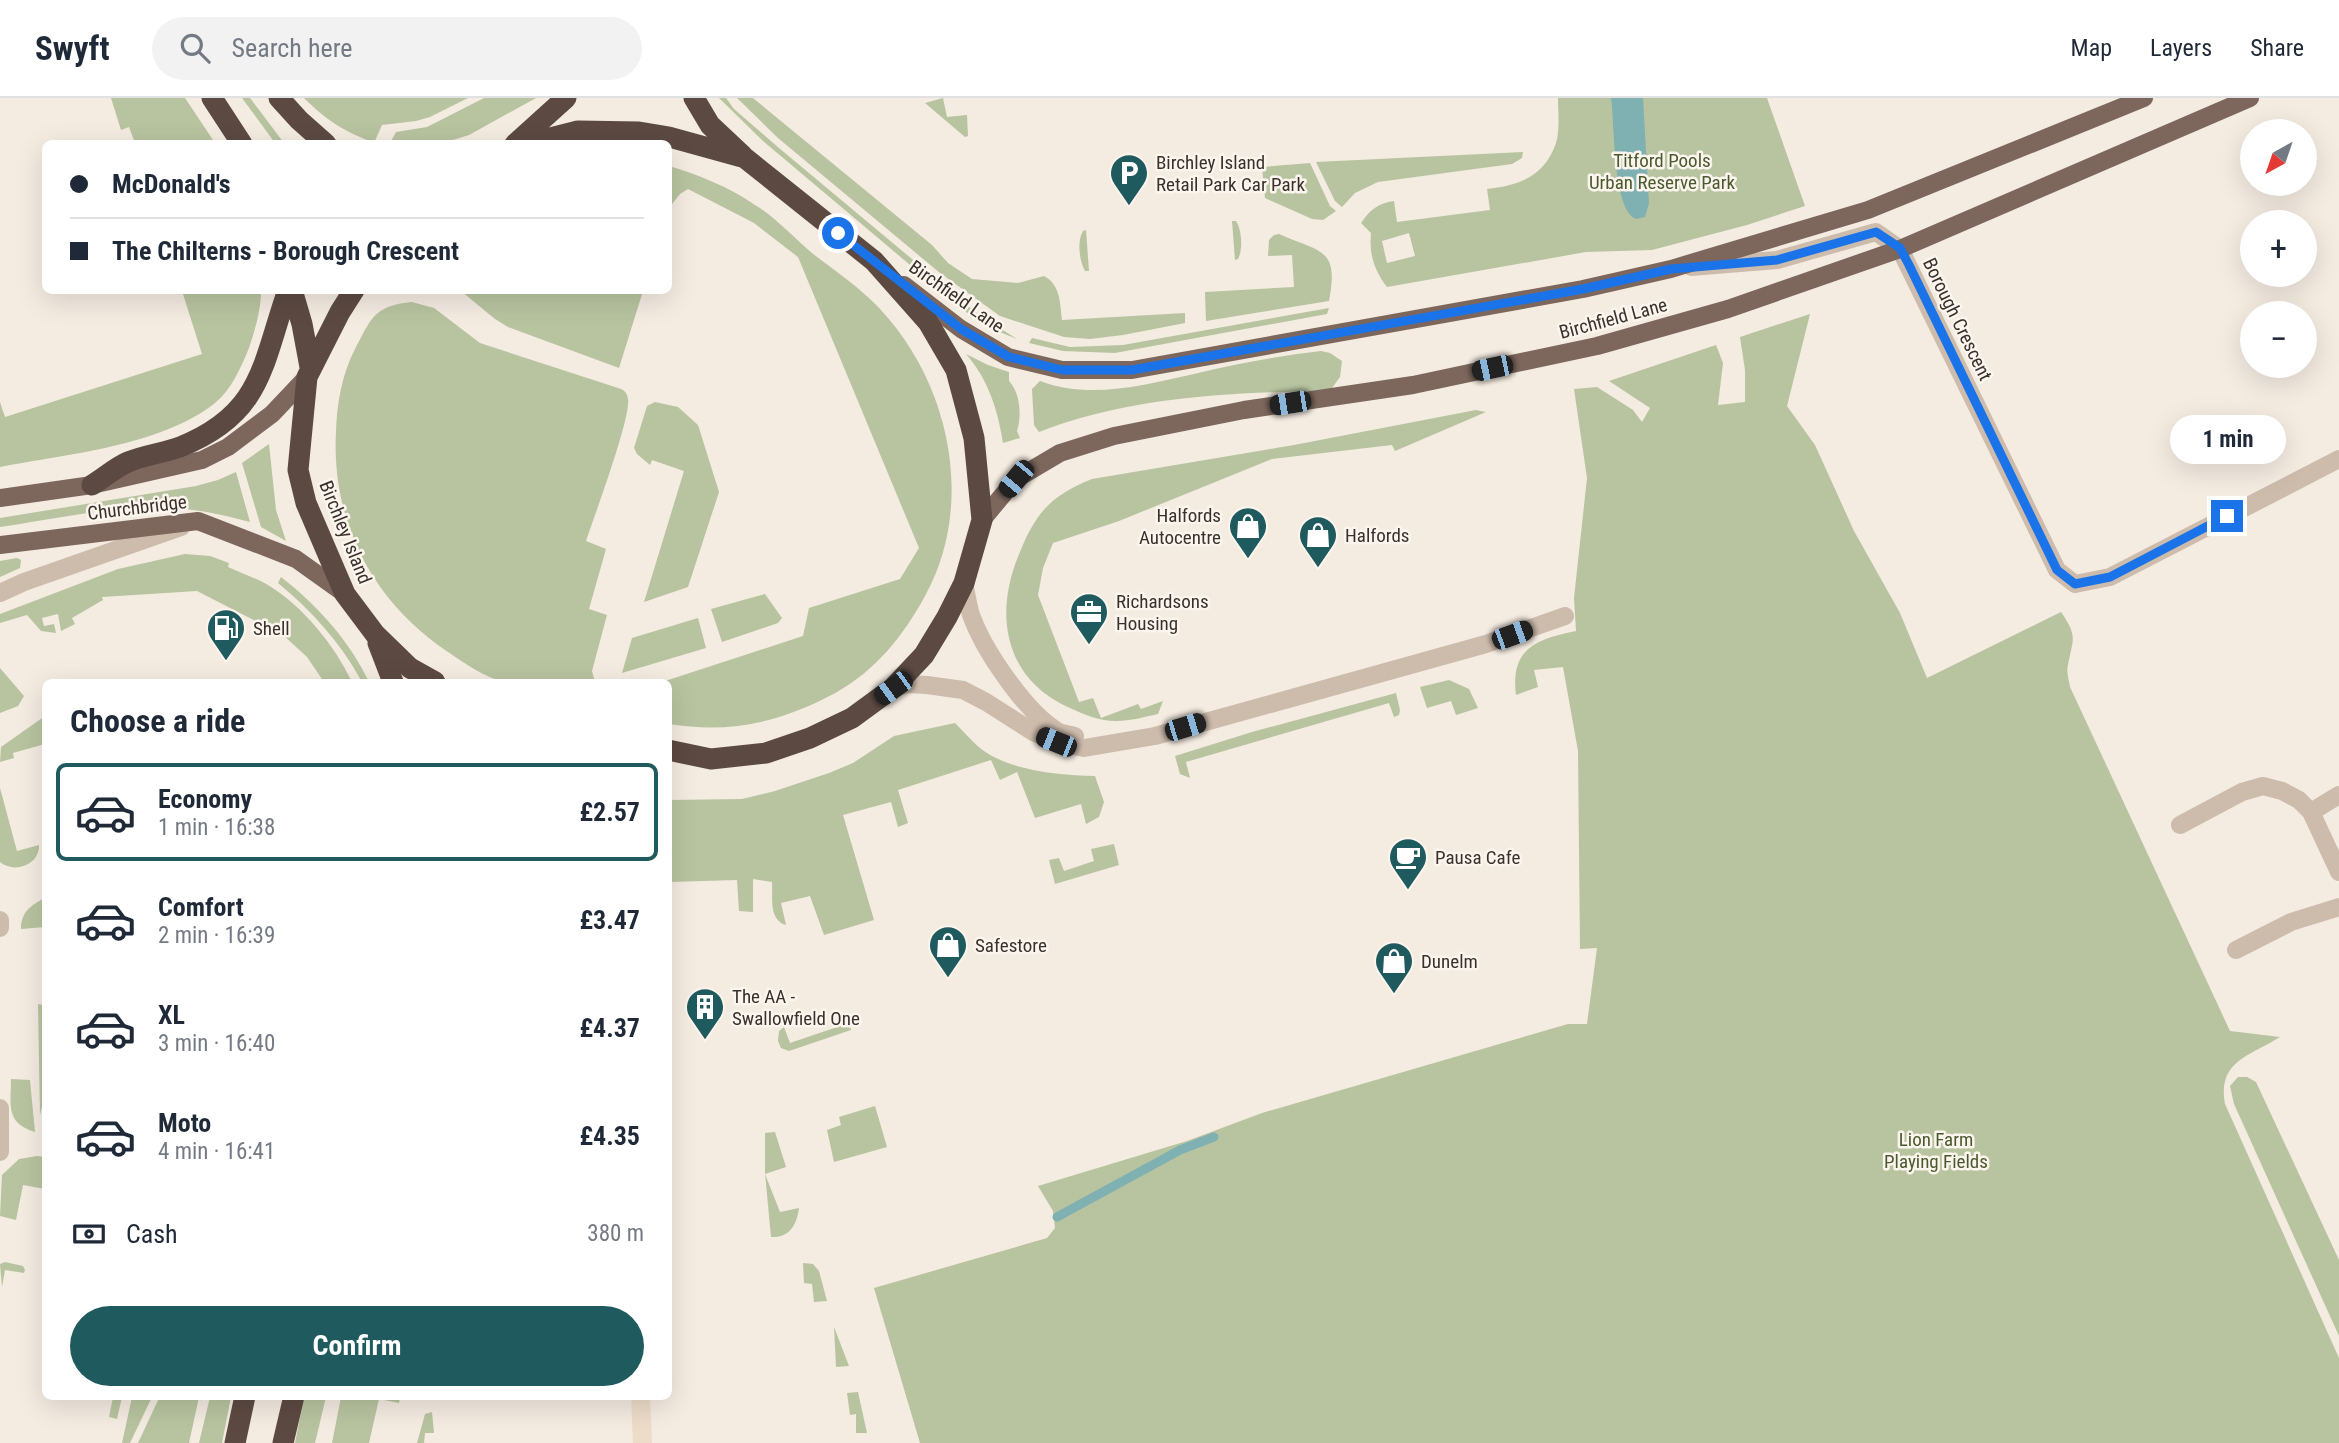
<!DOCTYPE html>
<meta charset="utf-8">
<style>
body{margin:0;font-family:"Roboto Condensed",sans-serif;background:#f2f2f3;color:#1f2937;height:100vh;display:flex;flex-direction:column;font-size:26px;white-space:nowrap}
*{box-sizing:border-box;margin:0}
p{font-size:23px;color:#747a83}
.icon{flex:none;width:38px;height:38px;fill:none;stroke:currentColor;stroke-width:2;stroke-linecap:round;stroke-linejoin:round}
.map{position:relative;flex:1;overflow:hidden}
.side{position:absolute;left:42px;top:581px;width:630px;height:721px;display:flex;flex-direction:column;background:#fff;border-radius:10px;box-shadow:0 7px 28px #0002}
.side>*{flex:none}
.guide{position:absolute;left:42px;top:42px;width:630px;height:154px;border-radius:10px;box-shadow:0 7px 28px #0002;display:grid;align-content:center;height:154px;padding:0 28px;background:#fff}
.needle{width:46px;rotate:220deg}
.fabs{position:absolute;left:2240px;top:21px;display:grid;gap:14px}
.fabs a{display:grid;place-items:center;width:77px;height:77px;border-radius:50%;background:#fff;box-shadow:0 7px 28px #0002;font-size:35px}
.end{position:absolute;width:32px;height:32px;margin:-16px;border:9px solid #1a73e8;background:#fff;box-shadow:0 0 0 4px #fff}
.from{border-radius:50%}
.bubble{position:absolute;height:49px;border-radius:24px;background:#fff;box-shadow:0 7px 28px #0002;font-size:23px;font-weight:700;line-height:49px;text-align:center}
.car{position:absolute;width:21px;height:42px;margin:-21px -10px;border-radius:9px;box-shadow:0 0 5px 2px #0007;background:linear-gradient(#222 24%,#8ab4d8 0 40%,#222 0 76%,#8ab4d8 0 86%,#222 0)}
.guide b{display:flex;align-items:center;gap:24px;height:66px;font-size:26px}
.guide b+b{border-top:2px solid #e0e1e3}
.guide i{width:18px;height:18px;background:#1f2937}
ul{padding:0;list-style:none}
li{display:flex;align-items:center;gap:21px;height:98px;margin:0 14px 10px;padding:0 14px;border:4px solid transparent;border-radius:10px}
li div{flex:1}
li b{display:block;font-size:26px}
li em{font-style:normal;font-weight:700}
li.active{border-color:#1f5a5e}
li>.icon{width:63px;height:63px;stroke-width:1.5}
h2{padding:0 28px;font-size:32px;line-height:84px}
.pay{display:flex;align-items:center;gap:18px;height:77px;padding:0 28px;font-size:26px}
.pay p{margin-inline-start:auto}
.cta{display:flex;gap:14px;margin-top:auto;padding:14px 28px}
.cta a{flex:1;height:80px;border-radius:42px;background:#1f5a5e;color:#fff;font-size:28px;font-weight:700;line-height:80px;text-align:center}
header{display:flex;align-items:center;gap:42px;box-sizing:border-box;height:98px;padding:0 35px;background:#fff;border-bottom:2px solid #e0e1e3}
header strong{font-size:33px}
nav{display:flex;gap:38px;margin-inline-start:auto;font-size:24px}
.search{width:490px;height:63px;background:#f2f2f3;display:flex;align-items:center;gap:18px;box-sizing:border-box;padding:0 24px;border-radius:38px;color:#747a83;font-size:26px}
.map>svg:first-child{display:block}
.green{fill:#b8c4a0;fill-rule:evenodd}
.plaza{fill:#ecdcc8}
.water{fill:#7fb0b2}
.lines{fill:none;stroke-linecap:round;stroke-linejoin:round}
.stream{stroke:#7fb0b2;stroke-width:9}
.street{stroke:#cdbbac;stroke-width:18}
.primary{stroke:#7d675c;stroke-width:18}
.highway{stroke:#5c4a42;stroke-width:21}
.route{stroke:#1a73e8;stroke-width:9}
.labels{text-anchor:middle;stroke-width:5;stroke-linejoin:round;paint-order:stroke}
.park-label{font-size:19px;fill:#4a5a2e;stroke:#fbf5ee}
.poi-label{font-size:19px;fill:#3b302b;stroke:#fbf5ee;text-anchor:start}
.street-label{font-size:19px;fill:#3b302b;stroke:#fbf5ee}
</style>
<header>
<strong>Swyft</strong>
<div class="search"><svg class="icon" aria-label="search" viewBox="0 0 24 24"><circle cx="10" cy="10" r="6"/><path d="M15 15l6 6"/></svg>Search here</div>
<nav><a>Map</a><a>Layers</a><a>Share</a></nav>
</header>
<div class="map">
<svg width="2339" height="1345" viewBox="0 0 2339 1345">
<rect width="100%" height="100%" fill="#f4ebe1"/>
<path class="green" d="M 111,0 L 185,0 L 215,45 L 135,45 L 129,29 L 121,32 Z
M 242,0 L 250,0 L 284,45 L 275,45 Z
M 304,0 L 468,0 L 430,19 L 416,23 L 382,27 L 374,45 C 344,33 327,23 304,0 Z
M 484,0 L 536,0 L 469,37 L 443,45 L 390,45 L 396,34 L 427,29 Z
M 719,0 L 726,0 L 734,11 L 779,50 L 979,217 L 1017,241 L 990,230 L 973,220 L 763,43 Z
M 737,0 L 753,0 L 932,147 L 948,165 L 972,181 L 1018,185 L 1044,178 C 1061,187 1060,206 1062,222 L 1185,215 L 1185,225 L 1123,237 L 1090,241 L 1064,239 L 1000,218 L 940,175 L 778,40 Z
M 943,0 L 947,19 L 967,17 L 968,38 L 965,39 L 925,5 Z
M 1558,0 L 1767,0 L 1805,108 L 1747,127 L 1652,152 L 1586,154 L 1387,189 C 1374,172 1369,156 1371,135 L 1361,125 C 1370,112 1378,105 1394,103 L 1397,124 L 1490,112 L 1487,91 C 1519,88 1545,78 1556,45 C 1560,32 1558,14 1558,0 ZM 1409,135 L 1415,158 L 1387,165 L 1382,143 Z
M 1523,54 L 1522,60 L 1512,66 L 1378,84 L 1355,95 L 1342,109 L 1335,103 L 1316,64 Z
M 1310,65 L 1330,108 L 1336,113 L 1323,122 L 1312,121 L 1265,100 L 1262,69 Z
M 669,68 C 699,77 729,89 755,107 C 775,119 794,140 812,155 C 831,170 852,184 870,201 C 948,275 978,402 925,498 C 903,538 877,571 837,594 C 782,624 731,636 669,626 L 668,584 L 662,584 L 803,538 L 809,510 L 900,481 L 919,450 L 798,159 L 754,125 L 688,91 L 680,96 L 669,110 Z
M 1232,123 L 1236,123 C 1242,132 1243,152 1238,161 L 1235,162 Z
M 1086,132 L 1089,173 L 1085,173 C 1079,162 1077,143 1083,133 Z
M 1279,136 C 1322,155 1339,150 1329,203 L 1206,223 L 1205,194 L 1294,189 L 1292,157 L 1268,158 L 1269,142 L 1274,137 Z
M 182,193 L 261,193 C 261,212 255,232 249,250 C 241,269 232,291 215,305 C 161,348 67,356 0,369 L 0,304 L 5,319 L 202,256 Z
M 461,193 L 643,193 L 619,270 L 508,229 L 495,221 Z
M 412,204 L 434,210 L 480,245 L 618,290 C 624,292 627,294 628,301 C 631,320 594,419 586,443 L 606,451 L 589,511 L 607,517 L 592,573 L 595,584 C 574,585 553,584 531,584 C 523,584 513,586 505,584 C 486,580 464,565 448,554 C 373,504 331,424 336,333 C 337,305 342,276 355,251 C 372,219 374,208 412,204 Z
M 1329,210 L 1327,216 L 1115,255 L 1063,253 L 1029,245 L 1032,240 L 1070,249 L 1123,247 Z
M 1810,216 L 1787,308 L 1815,347 L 1854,433 L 1900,515 L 1927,580 L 2061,514 C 2078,539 2073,540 2068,567 C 2066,574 2069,582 2070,589 L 2230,933 L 2280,939 C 2250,958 2217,963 2225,1006 L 2339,1260 L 2339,1345 L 920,1345 L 874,1190 L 1047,1140 L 1055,1130 L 1053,1113 L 1038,1088 L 1187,1043 L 1262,1015 L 1568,926 L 1587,926 L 1597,850 L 1580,851 L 1578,653 L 1563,569 L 1534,572 L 1538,589 L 1516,597 C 1510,550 1537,541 1576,533 L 1574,500 L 1587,380 L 1574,291 L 1597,289 L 1633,312 L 1642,324 L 1650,310 L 1609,283 L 1716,247 L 1723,265 L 1718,307 L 1745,304 L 1745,272 L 1740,239 Z
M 1321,253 L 1330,255 L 1342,263 L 1340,279 L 1332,290 L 1321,293 C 1226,295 1129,299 1039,334 L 1034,327 L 1032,291 L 1040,283 C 1090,302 1144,287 1194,276 C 1235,266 1278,258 1321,253 Z
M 966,256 L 988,267 L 1009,274 L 1009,283 C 1020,294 1022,318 1017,333 L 1020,340 L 1003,345 C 998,312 988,281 966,256 Z
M 655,304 L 678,309 L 698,327 L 719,394 L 688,489 L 644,504 L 684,373 L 652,362 L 650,367 L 637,356 L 634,350 L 647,308 Z
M 1476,312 L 1486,314 L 1395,353 L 1392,347 L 1272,361 L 1119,423 L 1053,445 L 1043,470 L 1038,497 L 1079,604 L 1093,600 L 1101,620 L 1138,606 L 1141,611 L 1163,603 L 1158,616 C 1144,619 1131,623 1116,623 C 1100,623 1085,617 1070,610 C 1004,581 993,516 1020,454 C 1036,414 1052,397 1092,381 L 1294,347 Z
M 269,346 L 276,412 L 286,443 L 261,429 L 242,365 Z
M 236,374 L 250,424 C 224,417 197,411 171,410 C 114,407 56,421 0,429 L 0,420 L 196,388 L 218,382 Z
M 185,456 L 210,458 L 229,465 L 228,469 C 241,475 256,480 268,487 C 303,508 335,548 352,584 L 324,584 L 307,559 L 283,537 L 197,493 L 102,499 L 103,502 L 72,520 L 75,526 L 61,533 L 58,516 L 42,520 L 44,528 L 54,526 L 56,535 L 41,533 L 27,517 L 0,525 L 0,516 L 118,471 Z
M 17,460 L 21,462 L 20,470 L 0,479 L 0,463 Z
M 281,479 C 318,508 349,542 369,584 L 362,584 C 341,545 312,513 278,485 Z
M 765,496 L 782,520 L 778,525 L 722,544 L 711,511 Z
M 698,520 L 706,550 L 622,575 L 632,540 Z
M 0,570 L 24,598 L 18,608 L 0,615 Z
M 1449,582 L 1469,591 L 1478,610 L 1456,617 L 1451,603 L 1427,610 L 1420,589 Z
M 1396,595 L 1400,612 L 1399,617 L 1394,619 L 1389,605 L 1186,664 L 1190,680 L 1180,676 L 1175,658 L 1252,634 Z
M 45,618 L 45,646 L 13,655 L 14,660 L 0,664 L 1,649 Z
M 955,625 C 967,637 977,650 992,658 C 1022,674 1062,677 1095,678 L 1104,704 L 1099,719 L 1086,726 L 1081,706 L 1035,720 L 1017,674 L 1000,682 L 991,662 L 898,692 L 908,725 L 898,729 L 891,704 L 843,717 L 874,822 L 824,837 L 810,798 L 781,805 L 786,827 C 768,821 773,799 772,784 L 753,781 L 753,814 L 739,813 L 737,782 L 669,784 L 669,702 L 742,701 L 775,693 L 829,675 L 853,665 L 894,638 Z
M 0,690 L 17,753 L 39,747 C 40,767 14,776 0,764 Z
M 1114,746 L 1119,767 L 1055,786 L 1049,762 L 1059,760 L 1064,773 L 1094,763 L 1091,751 Z
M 45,800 L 45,829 L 21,831 C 21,814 31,807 45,800 Z
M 38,906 L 46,908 L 46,993 L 40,1017 Z
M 849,925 L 851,932 L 789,953 L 781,950 L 778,943 L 779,933 L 784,929 L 790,945 Z
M 2238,979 L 2247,979 L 2256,984 L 2339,1162 L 2339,1238 L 2234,1006 L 2230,988 Z
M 11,981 L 30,982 L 35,1034 C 5,1025 11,1007 11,981 Z
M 875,1008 L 887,1049 L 834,1064 L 827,1032 L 841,1027 L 839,1019 Z
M 775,1034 L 786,1069 L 765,1076 L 780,1114 L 799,1110 C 797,1126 790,1140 771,1139 L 765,1075 L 765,1035 Z
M 37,1058 L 45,1059 L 43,1082 L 45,1083 L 45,1091 L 23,1087 L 16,1122 L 0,1118 L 2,1077 L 19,1061 Z
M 5,1164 L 23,1168 L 25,1172 L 24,1175 L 5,1172 L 2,1189 L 0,1166 Z
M 803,1165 L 813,1166 L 819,1173 L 827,1203 L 814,1204 L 812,1186 L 804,1185 Z
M 834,1229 L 849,1268 L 836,1269 Z
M 858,1294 L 867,1335 L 856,1335 L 856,1316 L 850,1317 L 847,1295 Z
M 160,1298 L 199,1299 L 189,1345 L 138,1345 Z
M 113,1299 L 122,1299 L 117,1321 L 109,1319 Z
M 132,1299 L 152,1299 L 130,1345 L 122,1345 Z
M 210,1299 L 231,1299 L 222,1345 L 199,1345 Z
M 304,1299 L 326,1299 L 315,1345 L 295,1345 Z
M 341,1299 L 341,1298 L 400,1299 L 399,1305 L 379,1301 L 369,1345 L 332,1345 Z
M 432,1314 L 434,1335 L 425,1335 L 424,1345 L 417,1345 L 425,1316 Z"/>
<path class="plaza" d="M 631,1299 L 650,1299 L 652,1345 L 633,1345 Z"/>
<path class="water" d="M 1611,0 L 1643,0 L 1649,105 L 1645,119 L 1636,121 C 1612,111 1615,26 1611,0 Z"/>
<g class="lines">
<path class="stream" d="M 1057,1119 L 1180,1052 L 1214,1039"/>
<path class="street" d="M 1691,169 L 1777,162 L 1876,134 L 1900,151 L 2057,472 L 2075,486 L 2110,479 L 2339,361
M 964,485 C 967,497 968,511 973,522 C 986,555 1027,616 1059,634 C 1063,636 1070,636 1075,638
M 0,495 L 24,484 L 181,429
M 893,590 L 908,586 L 927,587 L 963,592 L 986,604 L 1033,634 L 1056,644 L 1084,650 L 1155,638 L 1486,546 L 1565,518
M 2311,714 L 2339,697
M 2180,727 L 2242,694 L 2263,688 L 2282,693 L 2299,702 L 2311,714 L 2339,774
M 0,822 L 0,830
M 2236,852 L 2291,824 L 2339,809
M 0,1010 L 0,1054"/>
<path class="primary" d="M 904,187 L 961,231 L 1008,259 L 1062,272 L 1132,272 L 1583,191 L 1671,171 L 1868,112 L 2144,0
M 0,400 L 92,387 L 202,362 L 228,349 L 272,316 L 307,279
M 982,422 L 1016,381 L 1060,355 L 1114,338 L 1244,312 L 1413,287 L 1597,248 L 1728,211 L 1900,151 L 2250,0
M 0,447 L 198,423 L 296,461 L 345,496"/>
<path class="highway" d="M 212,0 L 242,46
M 279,0 L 299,22 L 326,46
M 694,0 L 710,27 L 743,58
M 515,46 L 566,0
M 527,46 L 578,33 L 639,34 L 669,39 L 745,60 L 874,163 L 928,224 L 956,272 L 974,340 L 982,422 L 964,485 L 947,519 L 924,557 L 893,590 L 852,620 L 810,640 L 766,655 L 711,661 L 668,652
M 292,192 L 302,226 L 310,269
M 354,192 L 340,214 L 307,279 L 298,372 L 306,405 L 345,496 L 375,536 L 410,570 L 435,584
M 92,387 C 104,380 116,369 128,364 C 145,357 164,355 180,349 C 263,316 262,266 288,192
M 378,545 L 393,584
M 235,1345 L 245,1298
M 283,1345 L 294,1298"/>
</g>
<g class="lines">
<path class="route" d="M 838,135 L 961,231 L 1009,259 L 1062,272 L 1132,272 L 1583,191 L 1671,171 L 1777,162 L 1876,134 L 1900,150 L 1909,167 L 2057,472 L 2075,486 L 2110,479 L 2227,418"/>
</g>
<defs>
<symbol id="parking-pin" viewBox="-11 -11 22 30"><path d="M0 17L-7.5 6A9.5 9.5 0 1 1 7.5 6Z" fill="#1f5a5e" stroke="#fbf5ee"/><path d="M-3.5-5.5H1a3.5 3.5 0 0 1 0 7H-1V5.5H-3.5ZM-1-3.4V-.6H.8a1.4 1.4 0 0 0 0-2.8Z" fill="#fff"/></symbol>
<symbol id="shop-pin" viewBox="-11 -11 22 30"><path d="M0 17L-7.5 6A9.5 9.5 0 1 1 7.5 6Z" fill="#1f5a5e" stroke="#fbf5ee"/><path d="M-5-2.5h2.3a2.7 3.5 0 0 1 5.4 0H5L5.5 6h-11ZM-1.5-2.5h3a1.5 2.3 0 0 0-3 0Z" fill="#fff"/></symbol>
<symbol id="office-pin" viewBox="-11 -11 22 30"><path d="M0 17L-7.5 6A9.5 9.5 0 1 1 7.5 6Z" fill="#1f5a5e" stroke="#fbf5ee"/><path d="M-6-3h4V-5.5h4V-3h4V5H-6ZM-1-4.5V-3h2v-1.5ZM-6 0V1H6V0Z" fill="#fff"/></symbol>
<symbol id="fuel-pin" viewBox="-11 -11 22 30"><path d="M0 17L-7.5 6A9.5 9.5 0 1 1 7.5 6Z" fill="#1f5a5e" stroke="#fbf5ee"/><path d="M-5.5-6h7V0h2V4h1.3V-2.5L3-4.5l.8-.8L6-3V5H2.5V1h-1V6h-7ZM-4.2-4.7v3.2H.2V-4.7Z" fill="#fff"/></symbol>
<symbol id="cafe-pin" viewBox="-11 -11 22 30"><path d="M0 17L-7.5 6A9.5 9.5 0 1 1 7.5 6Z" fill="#1f5a5e" stroke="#fbf5ee"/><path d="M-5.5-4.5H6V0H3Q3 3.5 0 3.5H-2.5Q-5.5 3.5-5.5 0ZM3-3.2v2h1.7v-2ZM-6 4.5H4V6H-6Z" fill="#fff"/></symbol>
<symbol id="building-pin" viewBox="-11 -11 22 30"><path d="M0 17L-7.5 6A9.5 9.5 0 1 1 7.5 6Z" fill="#1f5a5e" stroke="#fbf5ee"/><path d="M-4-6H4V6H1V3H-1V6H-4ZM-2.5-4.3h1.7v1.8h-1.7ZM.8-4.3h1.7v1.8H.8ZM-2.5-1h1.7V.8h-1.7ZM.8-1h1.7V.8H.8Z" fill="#fff"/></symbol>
</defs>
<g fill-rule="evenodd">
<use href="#parking-pin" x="1107" y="53" width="44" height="60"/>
<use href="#shop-pin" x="1226" y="406" width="44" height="60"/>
<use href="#shop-pin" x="1296" y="415" width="44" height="60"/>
<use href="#office-pin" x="1067" y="492" width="44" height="60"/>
<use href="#fuel-pin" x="204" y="508" width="44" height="60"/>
<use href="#cafe-pin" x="1386" y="737" width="44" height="60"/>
<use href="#shop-pin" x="926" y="825" width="44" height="60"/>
<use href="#shop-pin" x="1372" y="841" width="44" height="60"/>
<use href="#building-pin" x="683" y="887" width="44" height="60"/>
</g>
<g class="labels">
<g class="park-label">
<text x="1662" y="69">Titford Pools<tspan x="1662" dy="22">Urban Reserve Park</tspan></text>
<text x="1936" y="1048">Lion Farm<tspan x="1936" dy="22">Playing Fields</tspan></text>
</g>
<g class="poi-label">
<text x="1156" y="71">Birchley Island<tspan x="1156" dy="22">Retail Park Car Park</tspan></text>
<text x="1221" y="424" text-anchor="end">Halfords<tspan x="1221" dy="22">Autocentre</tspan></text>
<text x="1345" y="444">Halfords</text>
<text x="1116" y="510">Richardsons<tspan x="1116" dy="22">Housing</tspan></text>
<text x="253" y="537">Shell</text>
<text x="1435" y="766">Pausa Cafe</text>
<text x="975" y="854">Safestore</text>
<text x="1421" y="870">Dunelm</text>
<text x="732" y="905">The AA -<tspan x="732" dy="22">Swallowfield One</tspan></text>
</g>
<g class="street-label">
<text transform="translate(957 198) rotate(35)" y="7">Birchfield Lane</text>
<text transform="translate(1613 220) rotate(-15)" y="7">Birchfield Lane</text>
<text transform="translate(1958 221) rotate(64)" y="7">Borough Crescent</text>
<text transform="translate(137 409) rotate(-7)" y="7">Churchbridge</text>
<text transform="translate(346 434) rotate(68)" y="7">Birchley Island</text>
</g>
</g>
</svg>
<div class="fabs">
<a><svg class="needle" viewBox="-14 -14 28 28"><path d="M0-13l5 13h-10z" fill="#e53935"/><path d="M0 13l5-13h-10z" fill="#747a83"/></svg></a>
<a>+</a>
<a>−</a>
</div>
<i class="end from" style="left:838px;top:135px"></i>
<i class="end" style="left:2227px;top:418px"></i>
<div class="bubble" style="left:2170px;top:317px;width:116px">1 min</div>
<i class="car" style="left:1492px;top:270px;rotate:258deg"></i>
<i class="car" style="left:1290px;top:305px;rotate:261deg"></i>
<i class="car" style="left:1016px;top:381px;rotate:220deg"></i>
<i class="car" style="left:1512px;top:537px;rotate:70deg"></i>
<i class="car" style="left:893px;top:590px;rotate:234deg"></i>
<i class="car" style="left:1185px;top:629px;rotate:73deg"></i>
<i class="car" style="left:1056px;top:644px;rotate:292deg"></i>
<div class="guide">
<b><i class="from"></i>McDonald's</b>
<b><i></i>The Chilterns - Borough Crescent</b>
</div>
<section class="side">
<h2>Choose a ride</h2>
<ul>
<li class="active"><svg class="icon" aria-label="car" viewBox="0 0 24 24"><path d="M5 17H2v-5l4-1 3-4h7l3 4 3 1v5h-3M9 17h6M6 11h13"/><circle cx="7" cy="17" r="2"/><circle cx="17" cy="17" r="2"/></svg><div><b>Economy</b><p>1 min · 16:38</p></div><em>£2.57</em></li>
<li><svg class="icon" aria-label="car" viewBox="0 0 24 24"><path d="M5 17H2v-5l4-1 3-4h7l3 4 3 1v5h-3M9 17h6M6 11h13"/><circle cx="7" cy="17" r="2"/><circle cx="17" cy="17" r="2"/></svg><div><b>Comfort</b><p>2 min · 16:39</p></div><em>£3.47</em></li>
<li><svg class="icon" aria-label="car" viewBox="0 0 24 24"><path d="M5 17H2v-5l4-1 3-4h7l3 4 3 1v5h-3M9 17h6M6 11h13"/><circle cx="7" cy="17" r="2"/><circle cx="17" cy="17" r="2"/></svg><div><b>XL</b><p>3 min · 16:40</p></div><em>£4.37</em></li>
<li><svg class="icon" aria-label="car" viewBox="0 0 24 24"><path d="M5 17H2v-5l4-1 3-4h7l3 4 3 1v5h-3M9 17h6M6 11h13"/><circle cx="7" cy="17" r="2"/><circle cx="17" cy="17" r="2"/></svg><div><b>Moto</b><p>4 min · 16:41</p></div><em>£4.35</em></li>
</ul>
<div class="pay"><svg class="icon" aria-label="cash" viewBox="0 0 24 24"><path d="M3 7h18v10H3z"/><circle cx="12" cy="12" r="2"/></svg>Cash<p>380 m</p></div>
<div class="cta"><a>Confirm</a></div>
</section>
</div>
